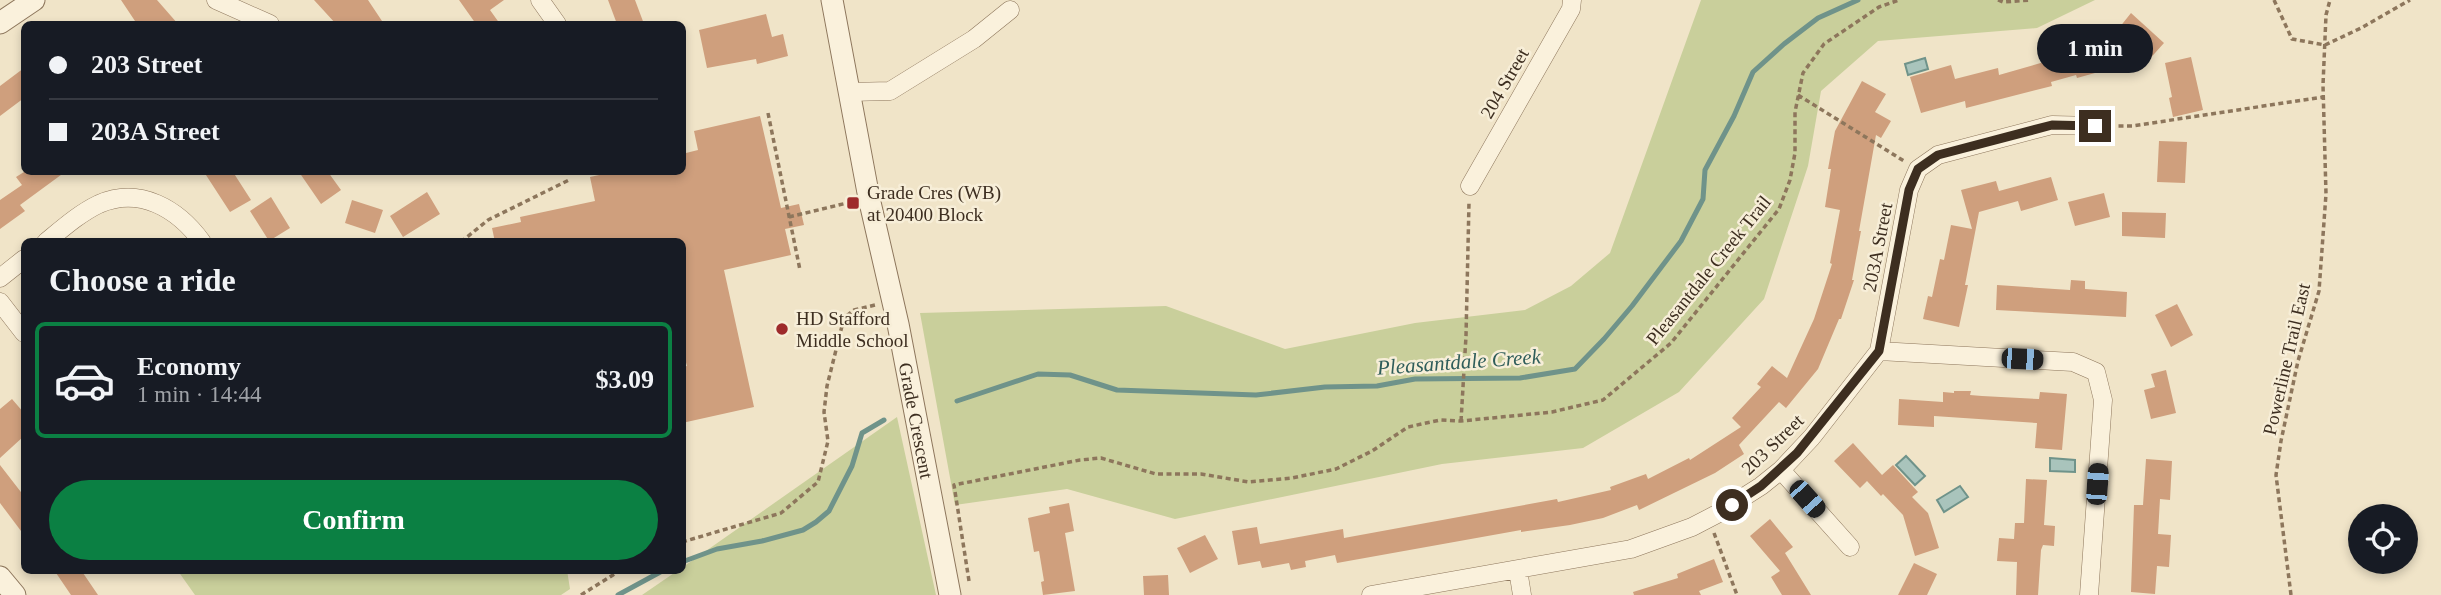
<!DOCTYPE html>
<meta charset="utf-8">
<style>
body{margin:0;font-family:Georgia,serif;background:#242831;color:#f1f3f6;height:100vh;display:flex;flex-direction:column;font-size:26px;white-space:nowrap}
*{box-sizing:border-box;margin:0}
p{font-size:23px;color:#9ea1a6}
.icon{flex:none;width:38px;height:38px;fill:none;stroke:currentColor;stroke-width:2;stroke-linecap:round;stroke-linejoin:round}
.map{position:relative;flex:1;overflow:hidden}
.drawer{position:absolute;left:21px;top:238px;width:665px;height:336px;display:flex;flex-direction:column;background:#171b24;border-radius:10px;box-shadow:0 4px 10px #0003}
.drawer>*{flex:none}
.top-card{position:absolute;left:21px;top:21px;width:665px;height:154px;border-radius:10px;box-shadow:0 4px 10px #0003;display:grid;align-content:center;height:154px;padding:0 28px;background:#171b24}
.controls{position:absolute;left:2348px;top:504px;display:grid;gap:14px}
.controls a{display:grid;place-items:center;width:70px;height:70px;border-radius:50%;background:#171b24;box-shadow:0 4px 10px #0003;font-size:35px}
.end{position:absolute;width:32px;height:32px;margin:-16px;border:9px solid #3d2e20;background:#fff;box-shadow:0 0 0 4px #fff}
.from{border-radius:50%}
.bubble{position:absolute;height:49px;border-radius:24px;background:#171b24;box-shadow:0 4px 10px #0003;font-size:23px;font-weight:800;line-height:49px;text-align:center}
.car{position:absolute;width:21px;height:42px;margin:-21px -10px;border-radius:9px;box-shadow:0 0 5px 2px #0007;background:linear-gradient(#222 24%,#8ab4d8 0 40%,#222 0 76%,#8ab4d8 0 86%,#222 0)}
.top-card b{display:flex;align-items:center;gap:24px;height:66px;font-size:26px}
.top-card b+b{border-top:2px solid #363941}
.top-card i{width:18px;height:18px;background:#f1f3f6}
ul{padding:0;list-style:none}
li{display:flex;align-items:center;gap:21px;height:116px;margin:0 14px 10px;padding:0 14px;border:4px solid transparent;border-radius:10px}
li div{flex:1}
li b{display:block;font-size:26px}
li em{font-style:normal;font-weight:800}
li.current{border-color:#0b8043}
li>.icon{width:63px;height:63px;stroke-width:1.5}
h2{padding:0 28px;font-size:32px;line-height:84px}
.primary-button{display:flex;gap:14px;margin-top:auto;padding:14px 28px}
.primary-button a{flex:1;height:80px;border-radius:42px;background:#0b8043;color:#fff;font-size:28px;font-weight:800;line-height:80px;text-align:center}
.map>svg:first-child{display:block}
.green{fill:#c9cf9b}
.water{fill:#a9c4bc;stroke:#6f938a;stroke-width:2}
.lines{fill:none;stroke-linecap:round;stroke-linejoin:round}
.stream{stroke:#6f938a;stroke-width:5}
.building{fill:#cf9f7d}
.minor-casing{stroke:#8d765c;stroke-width:19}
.tertiary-casing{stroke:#8d765c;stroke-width:23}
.path{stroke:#8d765c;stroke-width:3.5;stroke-dasharray:5 3.5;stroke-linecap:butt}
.minor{stroke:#faf1dc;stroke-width:18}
.tertiary{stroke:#faf1dc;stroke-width:21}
.route{stroke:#3d2e20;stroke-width:9}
.poi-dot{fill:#9e2a2b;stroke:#f7eed8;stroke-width:2.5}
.labels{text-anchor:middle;stroke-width:5;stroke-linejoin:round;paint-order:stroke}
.street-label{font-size:19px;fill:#3d2e20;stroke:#f7eed8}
.poi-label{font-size:19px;fill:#3d2e20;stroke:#f7eed8;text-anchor:start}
.water-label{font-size:21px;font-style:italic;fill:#2f5d5a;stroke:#f7eed8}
</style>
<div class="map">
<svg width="2441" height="595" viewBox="0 0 2441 595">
<rect width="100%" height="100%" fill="#f0e4c8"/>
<path class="green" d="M 1701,0 L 2095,0 L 2037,28 L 1878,41 L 1821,91 L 1808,166 L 1764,299 L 1679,392 L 1583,448 L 1442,464 L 1175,519 L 1067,489 L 955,505 L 920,313 L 1166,306 L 1285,349 L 1415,323 L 1525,310 L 1571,286 L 1610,253 Z
M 897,417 L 936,595 L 642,595 L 677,571 L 682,570 L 683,567 Z
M 567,570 L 570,589 L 561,595 L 195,595 L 178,571 Z"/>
<path class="water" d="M 1925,58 L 1928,69 L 1908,75 L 1905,64 Z
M 1906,456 L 1925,476 L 1915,485 L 1896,465 Z
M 2050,458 L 2075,460 L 2075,472 L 2050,471 Z
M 1960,486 L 1968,497 L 1944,512 L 1937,500 Z"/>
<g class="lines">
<path class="stream" d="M 957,401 L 1038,374 L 1070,375 L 1117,390 L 1256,395 L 1325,387 L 1377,386 L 1415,379 L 1520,378 L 1575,369 L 1604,339 L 1632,306 L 1681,241 L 1703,199 L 1705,170 L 1734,116 L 1753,72 L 1784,44 L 1818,18 L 1858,0
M 682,562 L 717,549 L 762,541 L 803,530 L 816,522 L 829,511 L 852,466 L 862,433 L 884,420
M 618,595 L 664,570"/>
</g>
<path class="building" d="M 121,0 L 157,0 L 178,24 L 137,24 Z
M 314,0 L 368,0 L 384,24 L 336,24 Z
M 459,0 L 504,0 L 490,10 L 500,24 L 476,24 Z
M 608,0 L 635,0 L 644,24 L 617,24 Z
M 2131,13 L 2164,43 L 2146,63 L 2129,48 L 2134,42 L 2119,28 Z
M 766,14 L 772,37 L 783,34 L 788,56 L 757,64 L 756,59 L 707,68 L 699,30 Z
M 2086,43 L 2095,73 L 2077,78 L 2076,75 L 2051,82 L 2052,86 L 1966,108 L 1965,101 L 1921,113 L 1910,77 L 1951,65 L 1955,79 L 1998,68 L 1999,75 L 2051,60 L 2049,53 Z
M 2191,57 L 2203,110 L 2173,117 L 2169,98 L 2172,97 L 2165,63 Z
M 24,68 L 24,98 L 0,116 L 0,86 Z
M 1862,81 L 1886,94 L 1875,112 L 1891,121 L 1881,138 L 1876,135 L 1859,231 L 1861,231 L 1852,280 L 1854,280 L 1841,319 L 1839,319 L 1818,369 L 1786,408 L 1779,402 L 1739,445 L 1744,454 L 1715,473 L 1639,510 L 1637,505 L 1603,518 L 1570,525 L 1521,532 L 1521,530 L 1337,563 L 1335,555 L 1305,561 L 1306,567 L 1291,570 L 1289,563 L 1262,568 L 1260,561 L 1238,565 L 1232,531 L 1257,527 L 1260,544 L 1343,529 L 1344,538 L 1557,499 L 1558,502 L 1611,490 L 1610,487 L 1646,474 L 1648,479 L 1689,458 L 1690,460 L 1741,427 L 1732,418 L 1761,387 L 1757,384 L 1772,366 L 1787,378 L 1814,319 L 1832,264 L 1830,263 L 1840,210 L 1825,207 L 1831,169 L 1828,169 L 1835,131 Z
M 760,116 L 781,208 L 799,204 L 804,225 L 785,229 L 791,255 L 724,270 L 754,407 L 682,423 L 682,367 L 687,366 L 682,348 L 682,242 L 495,242 L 492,228 L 521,222 L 520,217 L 595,201 L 590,177 L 613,172 L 682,172 L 682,154 L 698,150 L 694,131 Z
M 2159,141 L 2187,142 L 2185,183 L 2157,182 Z
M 24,172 L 65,172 L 20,205 L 25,211 L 0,229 L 0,200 L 22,185 L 16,177 Z
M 204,172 L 233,172 L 251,200 L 230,212 Z
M 299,172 L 328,172 L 341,190 L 321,204 Z
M 2051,177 L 2058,200 L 2021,211 L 2018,201 L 1979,212 L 1965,285 L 1968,285 L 1959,327 L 1923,319 L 1928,296 L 1932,297 L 1940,259 L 1944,260 L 1951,225 L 1972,229 L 1961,190 L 1996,181 L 1999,191 Z
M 427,192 L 440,214 L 403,237 L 390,216 Z
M 2104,193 L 2110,217 L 2075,226 L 2068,202 Z
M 271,197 L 290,228 L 269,241 L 250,211 Z
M 352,200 L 383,210 L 375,233 L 345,223 Z
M 2122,212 L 2166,213 L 2165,238 L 2122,236 Z
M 2071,280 L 2085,281 L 2085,289 L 2127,292 L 2126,317 L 1996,310 L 1997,285 L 2070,290 Z
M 2177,304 L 2193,335 L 2171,347 L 2155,315 Z
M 2166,370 L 2176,413 L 2151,419 L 2144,390 L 2155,387 L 2151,374 Z
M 1954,391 L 1971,391 L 1970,395 L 1982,396 L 2039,399 L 2040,392 L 2067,394 L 2062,450 L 2035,448 L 2037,423 L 1934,416 L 1934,427 L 1898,425 L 1899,399 L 1943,402 L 1943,392 L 1954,393 Z
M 12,399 L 24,413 L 24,436 L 0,458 L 0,409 Z
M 1853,443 L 1882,475 L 1893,465 L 1918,492 L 1912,497 L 1928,513 L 1939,548 L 1915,556 L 1903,515 L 1883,494 L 1881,496 L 1867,481 L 1860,488 L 1834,461 Z
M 2146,459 L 2172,461 L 2170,500 L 2160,499 L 2158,534 L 2171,535 L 2169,567 L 2157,566 L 2155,594 L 2131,592 L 2134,505 L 2143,505 Z
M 0,465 L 24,496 L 24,535 L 0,503 Z
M 2026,479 L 2047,480 L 2044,525 L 2055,526 L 2054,546 L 2043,545 L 2041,550 L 2038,595 L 2016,595 L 2017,562 L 1997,561 L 1999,538 L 2014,539 L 2015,523 L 2024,523 Z
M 1069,503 L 1074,531 L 1065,533 L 1075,591 L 1043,595 L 1041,582 L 1044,581 L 1039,551 L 1034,552 L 1028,518 L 1050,513 L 1049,507 Z
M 1770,519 L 1793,547 L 1785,553 L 1811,595 L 1782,595 L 1771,577 L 1780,571 L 1750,536 Z
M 1205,535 L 1218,559 L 1190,573 L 1177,548 Z
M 1714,559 L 1723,582 L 1699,591 L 1701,595 L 1634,595 L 1633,592 L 1678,578 L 1677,574 Z
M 1914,563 L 1937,574 L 1927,595 L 1898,595 Z
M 54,570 L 81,570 L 98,595 L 71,595 Z
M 1168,575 L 1169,595 L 1144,595 L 1143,576 Z"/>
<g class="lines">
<defs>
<path id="minor" d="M 216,0 L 270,24
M 540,0 L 557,24
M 849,92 L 890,91 L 974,39 L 1010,10
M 1470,186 L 1571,9 L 1572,0
M 46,242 C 63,228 80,213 99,204 C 140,186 178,209 202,242
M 0,278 L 24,259
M 0,302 L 24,333
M 1879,351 L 2073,362 L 2096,372 L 2103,400 L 2089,595
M 1781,470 L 1850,547
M 1518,570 L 1522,595
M 1371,595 L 1631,549 L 1692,527 L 1717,514 L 1761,486 L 1781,470 L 1812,437 L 1879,351 L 1909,190 L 1918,169 L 1938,155 L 2052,125 L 2095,126"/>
<g id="tertiary">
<path id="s1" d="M 832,0 L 869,198 L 898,324 L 950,595"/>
<path d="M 0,23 L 34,0"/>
<path d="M 0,577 L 15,595"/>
</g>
</defs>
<use href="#minor" class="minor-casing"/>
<use href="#tertiary" class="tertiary-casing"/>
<path class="path" d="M 1998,0 L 2003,2 L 2030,0
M 2274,0 L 2292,39 L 2325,45 L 2361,28 L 2410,0
M 1798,95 L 1904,161
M 768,113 L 800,270
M 2110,126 L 2132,126 L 2323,97
M 789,217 L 851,202
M 461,242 L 488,220 L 571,179
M 1461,421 L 1466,336 L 1469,202
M 1714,533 L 1737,595
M 682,542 L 781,513 L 818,482 L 828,441 L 824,412 L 827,386 L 844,318 L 854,310 L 875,305
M 969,581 L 954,485 L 1080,460 L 1101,458 L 1156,474 L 1201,474 L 1249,482 L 1292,478 L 1336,469 L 1372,451 L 1408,427 L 1440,420 L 1461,421 L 1552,412 L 1603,400 L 1671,343 L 1779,209 L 1790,180 L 1795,153 L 1795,112 L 1803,73 L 1824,44 L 1879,7 L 1899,0
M 581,595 L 621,570
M 2291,595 L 2276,475 L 2281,441 L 2298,361 L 2319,291 L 2326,194 L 2323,85 L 2326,15 L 2330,0"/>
<use href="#minor" class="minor"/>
<use href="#tertiary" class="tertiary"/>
</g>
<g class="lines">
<path class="route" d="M 1732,505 L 1761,486 L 1797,453 L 1879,351 L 1909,190 L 1918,169 L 1938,155 L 2052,125 L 2095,126"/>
</g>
<g class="poi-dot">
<rect x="846" y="196" width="14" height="14" rx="3.5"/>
<circle cx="782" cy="329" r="7"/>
</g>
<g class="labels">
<g class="street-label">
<text transform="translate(1504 83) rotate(-60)" y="7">204 Street</text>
<text transform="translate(1877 247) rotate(-79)" y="7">203A Street</text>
<text transform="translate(1708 270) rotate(-51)" y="7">Pleasantdale Creek Trail</text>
<text transform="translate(2286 359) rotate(-77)" y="7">Powerline Trail East</text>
<text dy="7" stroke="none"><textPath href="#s1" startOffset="429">Grade Crescent</textPath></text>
<text transform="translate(1772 444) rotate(-44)" y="7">203 Street</text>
</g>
<g class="poi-label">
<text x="867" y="199">Grade Cres (WB)<tspan x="867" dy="22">at 20400 Block</tspan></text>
<text x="796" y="325">HD Stafford<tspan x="796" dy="22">Middle School</tspan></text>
</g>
<g class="water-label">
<text transform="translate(1459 362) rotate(-4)" y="7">Pleasantdale Creek</text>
</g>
</g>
</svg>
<div class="controls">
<a><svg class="icon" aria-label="locate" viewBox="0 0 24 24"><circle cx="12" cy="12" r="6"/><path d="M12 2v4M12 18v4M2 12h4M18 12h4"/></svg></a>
</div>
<i class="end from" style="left:1732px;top:505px"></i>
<i class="end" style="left:2095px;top:126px"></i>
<div class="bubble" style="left:2037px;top:24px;width:116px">1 min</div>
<i class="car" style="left:2022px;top:359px;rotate:93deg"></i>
<i class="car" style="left:2097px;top:484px;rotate:4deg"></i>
<i class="car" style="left:1807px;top:499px;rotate:138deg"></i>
<div class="top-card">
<b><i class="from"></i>203 Street</b>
<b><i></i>203A Street</b>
</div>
<section class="drawer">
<h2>Choose a ride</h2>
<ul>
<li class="current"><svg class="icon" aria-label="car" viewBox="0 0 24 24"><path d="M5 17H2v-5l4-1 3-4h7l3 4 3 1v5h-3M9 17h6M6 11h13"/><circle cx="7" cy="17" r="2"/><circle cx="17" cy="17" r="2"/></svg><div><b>Economy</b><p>1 min · 14:44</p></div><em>$3.09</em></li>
</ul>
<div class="primary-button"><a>Confirm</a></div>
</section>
</div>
